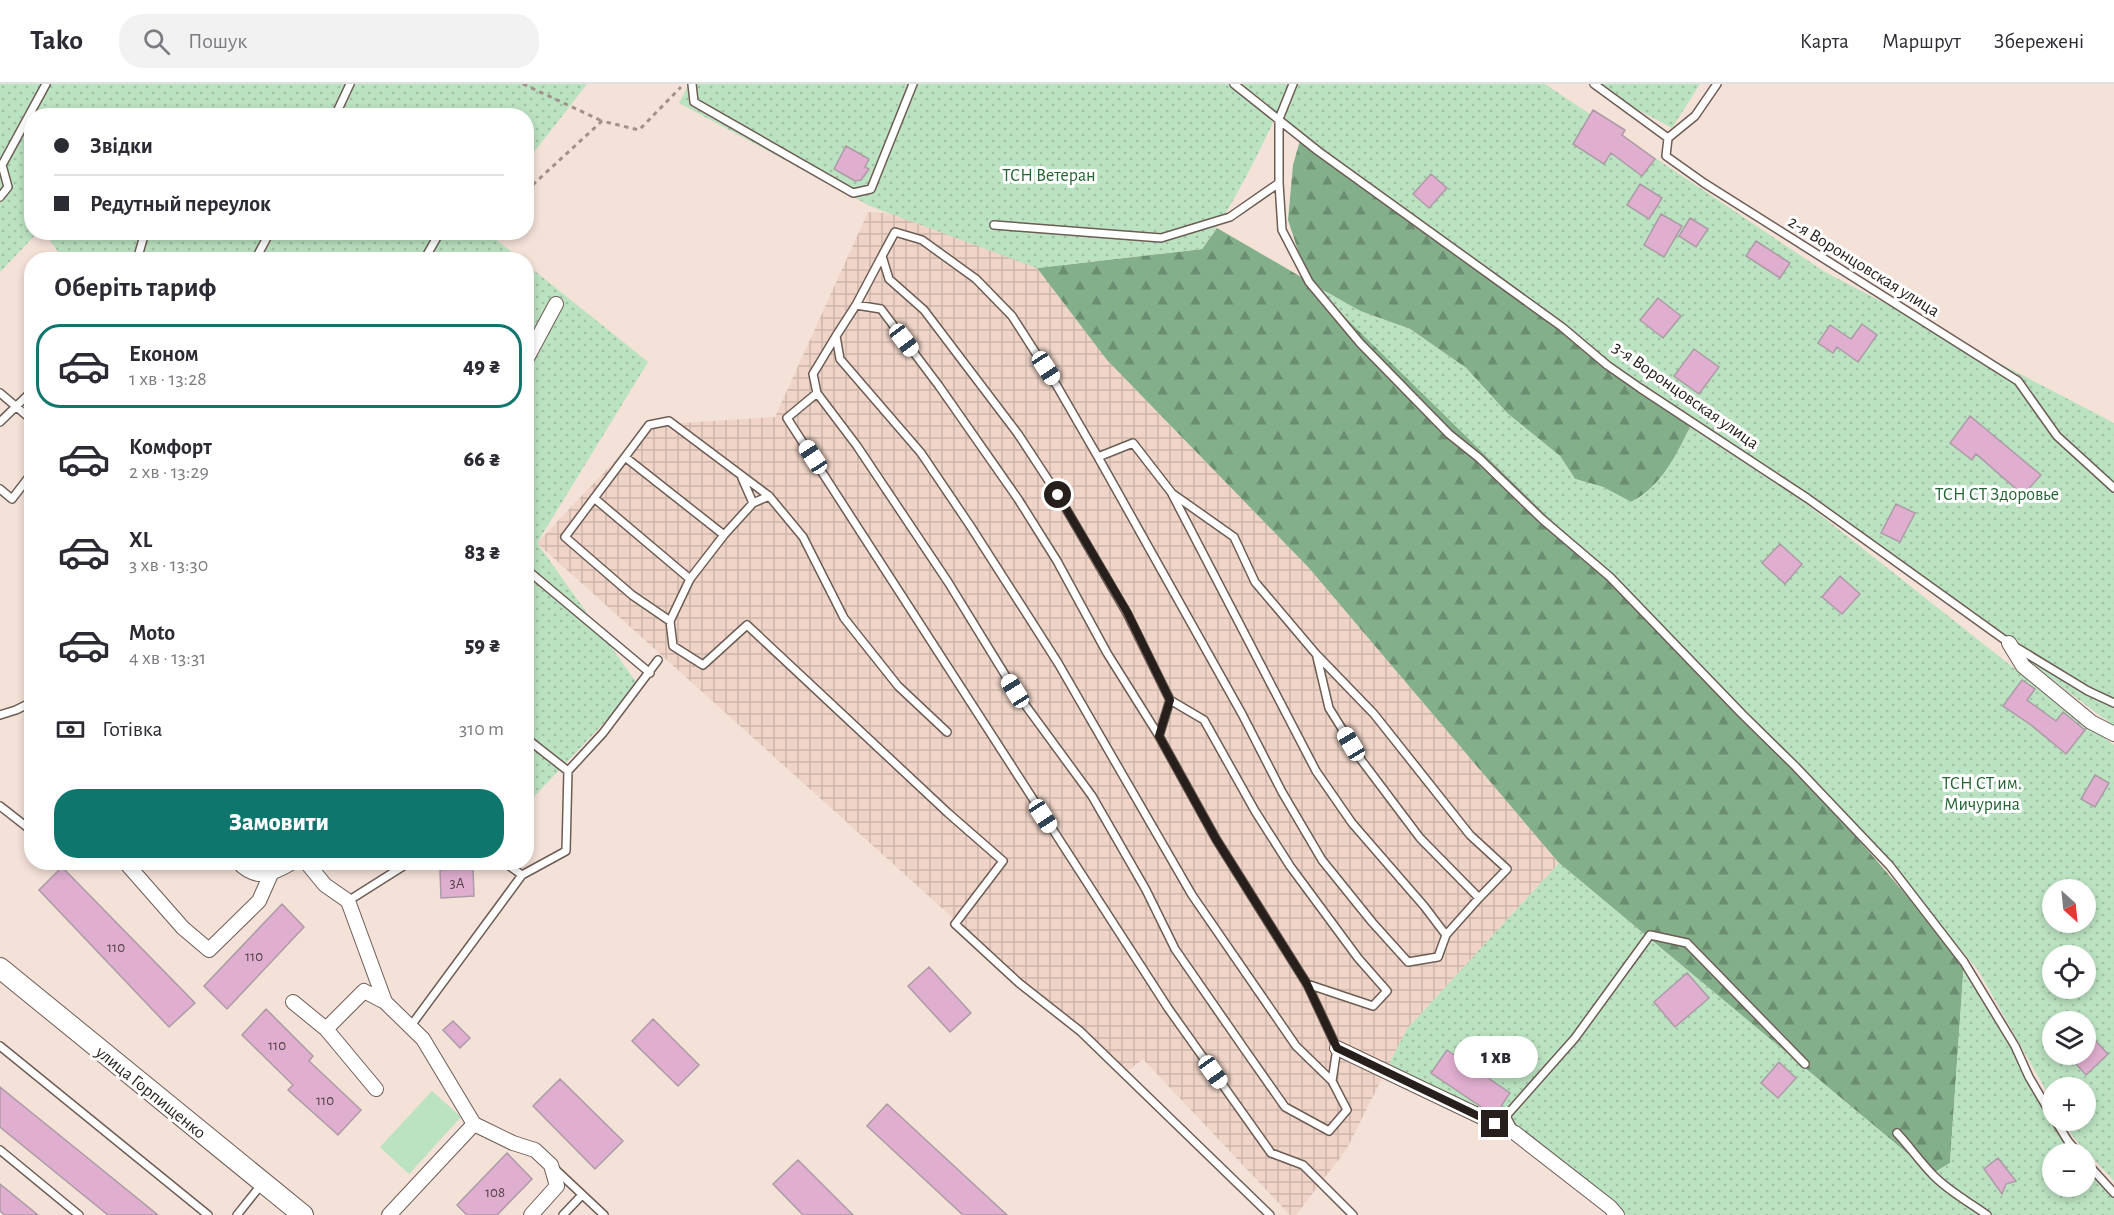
<!DOCTYPE html>
<html lang="uk">
<meta charset="utf-8">
<style>
body{margin:0;font-family:"Alegreya Sans",sans-serif;background:#f2f2f3;color:#2b2b33;height:100vh;display:flex;flex-direction:column;font-size:22px;white-space:nowrap}
*{box-sizing:border-box;margin:0}
p{font-size:20px;color:#7c7c81}
.icon{flex:none;width:33px;height:33px;fill:none;stroke:currentColor;stroke-width:2;stroke-linecap:round;stroke-linejoin:round}
.map{position:relative;flex:1;overflow:hidden}
.drawer{position:absolute;left:24px;top:168px;width:510px;height:618px;display:flex;flex-direction:column;background:#fff;border-radius:24px;box-shadow:0 3px 9px #0003}
.drawer>*{flex:none}
.hud{position:absolute;left:24px;top:24px;width:510px;height:132px;border-radius:24px;box-shadow:0 3px 9px #0003;display:grid;align-content:center;height:132px;padding:0 30px;background:#fff}
.needle{width:39px;rotate:153deg}
.buttons{position:absolute;left:2042px;top:795px;display:grid;gap:12px}
.buttons a{display:grid;place-items:center;width:54px;height:54px;border-radius:50%;background:#fff;box-shadow:0 3px 9px #0003;font-size:30px}
.end{position:absolute;width:27px;height:27px;margin:-14px;border:8px solid #261f1b;background:#fff;box-shadow:0 0 0 3px #fff}
.from{border-radius:50%}
.bubble{position:absolute;height:42px;border-radius:21px;background:#fff;box-shadow:0 3px 9px #0003;font-size:20px;font-weight:800;line-height:42px;text-align:center}
.car{position:absolute;width:18px;height:36px;margin:-18px -9px;border-radius:8px;box-shadow:0 0 4px 2px #0007;background:linear-gradient(#fff 24%,#345 0 40%,#fff 0 76%,#345 0 86%,#fff 0)}
.hud b{display:flex;align-items:center;gap:21px;height:57px;font-size:22px}
.hud b+b{border-top:2px solid #e1e1e2}
.hud i{width:15px;height:15px;background:#2b2b33}
ul{padding:0;list-style:none}
li{display:flex;align-items:center;gap:18px;height:84px;margin:0 12px 9px;padding:0 18px;border:3px solid transparent;border-radius:24px}
li div{flex:1}
li b{display:block;font-size:22px}
li em{font-style:normal;font-weight:800}
li.current{border-color:#0f766e}
li>.icon{width:54px;height:54px;stroke-width:1.5}
h2{padding:0 30px;font-size:27px;line-height:72px}
.pay{display:flex;align-items:center;gap:15px;height:66px;padding:0 30px;font-size:22px}
.pay p{margin-inline-start:auto}
.button{display:flex;gap:12px;margin-top:auto;padding:12px 30px}
.button a{flex:1;height:69px;border-radius:24px;background:#0f766e;color:#fff;font-size:24px;font-weight:800;line-height:69px;text-align:center}
header{display:flex;align-items:center;gap:36px;box-sizing:border-box;height:84px;padding:0 30px;background:#fff;border-bottom:2px solid #e1e1e2}
header strong{font-size:28px}
nav{display:flex;gap:33px;margin-inline-start:auto;font-size:21px}
.search{width:420px;height:54px;background:#f2f2f3;display:flex;align-items:center;gap:15px;box-sizing:border-box;padding:0 21px;border-radius:24px;color:#7c7c81;font-size:22px}
.map>svg:first-child{display:block}
.industrial{fill:url(#industrial-grid)}
.forest{fill:url(#forest-firs)}
.garden{fill:url(#garden-dots);fill-rule:evenodd}
.pitch{fill:#bbe2c1}
.building{fill:#e0aecf;stroke:#ac9ba6;stroke-width:1.5}
.lines{fill:none;stroke-linecap:round;stroke-linejoin:round}
.service-casing{stroke:#6d5d55;stroke-width:10}
.minor-casing{stroke:#6d5d55;stroke-width:16}
.secondary-casing{stroke:#6d5d55;stroke-width:22}
.path{stroke:#a0928b;stroke-width:3;stroke-dasharray:4.5 4.5;stroke-linecap:butt}
.service{stroke:#fff;stroke-width:7}
.minor{stroke:#fff;stroke-width:14}
.secondary{stroke:#fff;stroke-width:20}
.route{stroke:#261f1b;stroke-width:8}
.labels{text-anchor:middle;stroke-width:6;stroke-linejoin:round;paint-order:stroke}
.number-label{font-size:15px;fill:#544348}
.park-label{font-size:18px;fill:#246534;stroke:#fff}
.street-label{font-size:18px;fill:#261f1b;stroke:#fff}
</style>
<header>
<strong>Tako</strong>
<div class="search"><svg class="icon" aria-label="search" viewBox="0 0 24 24"><circle cx="10" cy="10" r="6"/><path d="M15 15l6 6"/></svg>Пошук</div>
<nav><a>Карта</a><a>Маршрут</a><a>Збережені</a></nav>
</header>
<div class="map">
<svg width="2114" height="1131" viewBox="0 0 2114 1131">
<defs>
<pattern id="industrial-grid" width="8" height="8" patternUnits="userSpaceOnUse" patternTransform="scale(1.5)"><rect width="8" height="8" fill="#efd4c7"/><path d="M0 4h8M4 0v8" fill="none" stroke="#cdb6aa"/></pattern>
<pattern id="forest-firs" width="22" height="20" patternUnits="userSpaceOnUse" patternTransform="scale(1.5)"><rect width="22" height="20" fill="#83af8a"/><path d="M5 1l3.5 6h-7zM16 11l3.5 6h-7z" fill="#6b8e70"/></pattern>
<pattern id="garden-dots" width="8" height="8" patternUnits="userSpaceOnUse" patternTransform="scale(1.5)"><rect width="8" height="8" fill="#bbe2c1"/><path d="M2 2h.1M6 6h.1" fill="none" stroke="#a1c1a5" stroke-width="1.8" stroke-linecap="round"/></pattern>
</defs>
<rect width="100%" height="100%" fill="#f4e1d8"/>
<path class="industrial" d="M 868,128 L 915,131 L 1037,184 L 1107,276 L 1309,484 L 1559,779 L 1407,945 L 1346,1066 L 1296,1131 L 1290,1131 L 1143,975 L 1125,989 L 537,459 L 649,341 L 775,333 Z"/>
<path class="forest" d="M 1301,53 L 1678,330 L 1690,343 C 1676,372 1661,403 1631,418 L 1603,403 L 1575,395 L 1560,372 L 1508,330 L 1466,284 L 1410,245 L 1360,227 L 1312,200 L 1599,483 L 1795,682 L 1964,878 L 1950,1079 L 1932,1090 L 1559,779 L 1309,484 L 1107,276 L 1037,184 L 1202,165 L 1217,144 L 1308,197 L 1288,136 L 1293,81 Z"/>
<path class="garden" d="M 0,0 L 587,0 L 527,77 L 526,32 L 32,32 L 32,148 L 37,149 L 0,188 Z
M 689,0 L 1292,0 C 1264,56 1239,114 1202,165 L 1037,184 L 870,122 L 679,19 Z
M 1298,0 L 1545,0 L 1825,188 L 2114,339 L 2114,642 L 1868,458 L 1678,330 L 1279,35 Z
M 1590,0 L 1700,0 L 1672,44 Z
M 45,149 L 487,149 L 521,175 L 63,175 Z
M 526,180 L 648,278 L 537,459 L 639,602 L 527,720 Z
M 1309,198 L 1360,227 L 1410,245 L 1466,284 L 1508,330 L 1560,372 L 1575,395 L 1603,403 L 1631,418 C 1661,403 1676,372 1690,343 L 1804,418 L 2086,641 L 2114,661 L 2114,1097 L 2074,1054 L 2064,1037 L 2085,1036 L 2085,1004 L 2052,1004 L 2052,1017 L 1978,886 L 1890,782 L 1599,483 ZM 2052,806 L 2085,806 L 2085,838 L 2052,838 ZM 2052,872 L 2085,872 L 2085,904 L 2052,904 ZM 2052,938 L 2085,938 L 2085,970 L 2052,970 Z
M 1559,779 L 1932,1090 L 1950,1079 L 1964,878 L 2015,962 L 2029,993 L 2079,1069 L 2052,1070 L 2052,1102 L 2085,1102 L 2085,1077 L 2114,1109 L 2114,1131 L 1610,1131 L 1515,1049 L 1389,980 L 1407,945 Z"/>
<path class="pitch" d="M 432,1007 L 461,1033 L 409,1090 L 380,1063 Z"/>
<path class="building" d="M 1593,26 L 1625,46 L 1622,51 L 1655,75 L 1642,92 L 1611,69 L 1604,80 L 1573,60 Z
M 846,62 L 869,75 L 865,83 L 869,85 L 861,96 L 855,97 L 834,85 Z
M 1431,90 L 1447,104 L 1429,124 L 1413,110 Z
M 1640,100 L 1662,114 L 1649,135 L 1627,121 Z
M 1661,130 L 1682,142 L 1664,173 L 1644,161 Z
M 1690,134 L 1708,145 L 1696,163 L 1679,152 Z
M 1756,157 L 1790,179 L 1780,194 L 1746,172 Z
M 1658,214 L 1681,232 L 1663,254 L 1640,236 Z
M 1862,240 L 1877,251 L 1858,278 L 1837,263 L 1833,269 L 1818,259 L 1830,241 L 1851,255 Z
M 1694,265 L 1719,283 L 1699,310 L 1674,292 Z
M 1970,332 L 2041,391 L 2023,411 L 1976,370 L 1972,376 L 1950,359 Z
M 1896,420 L 1915,429 L 1900,458 L 1881,449 Z
M 1780,460 L 1802,480 L 1785,500 L 1762,479 Z
M 1840,492 L 1860,510 L 1842,530 L 1822,513 Z
M 2022,596 L 2035,605 L 2027,616 L 2056,637 L 2063,628 L 2085,646 L 2066,670 L 2031,641 L 2003,622 Z
M 2095,691 L 2109,699 L 2095,723 L 2081,715 Z
M 62,783 L 195,919 L 169,943 L 39,806 Z
M 473,784 L 474,812 L 441,814 L 440,786 Z
M 282,820 L 304,843 L 227,925 L 204,902 Z
M 929,883 L 971,929 L 950,948 L 908,902 Z
M 1687,889 L 1709,914 L 1675,943 L 1654,918 Z
M 266,925 L 313,972 L 309,977 L 361,1026 L 338,1051 L 288,1006 L 293,1001 L 242,951 Z
M 653,935 L 699,981 L 678,1002 L 632,957 Z
M 453,937 L 470,954 L 460,964 L 443,946 Z
M 2085,946 L 2108,970 L 2086,991 L 2067,970 L 2085,970 Z
M 1447,966 L 1510,1009 L 1496,1030 L 1483,1024 L 1431,989 Z
M 1779,978 L 1796,994 L 1778,1014 L 1761,999 Z
M 560,995 L 623,1057 L 595,1085 L 533,1022 Z
M 0,1003 L 84,1071 L 158,1131 L 108,1131 L 0,1043 Z
M 887,1020 L 1007,1131 L 963,1131 L 867,1042 Z
M 507,1069 L 532,1095 L 497,1131 L 467,1131 L 457,1121 Z
M 1998,1074 L 2016,1097 L 2006,1100 L 2002,1110 L 1984,1085 Z
M 798,1076 L 853,1131 L 803,1131 L 773,1100 Z
M 0,1100 L 38,1131 L 5,1131 L 0,1127 Z"/>
<g class="lines">
<defs>
<path id="service" d="M 692,0 L 694,18 L 853,109 L 871,105 L 913,0
M 1234,0 L 1318,67 L 1562,243 L 1607,281 L 1640,304 L 1807,414 L 2009,559 L 2088,607 L 2114,619
M 1594,0 L 1668,54
M 335,32 L 350,0
M 1668,54 L 1666,72 L 1704,99 L 2018,297 L 2057,352 L 2114,404
M 1668,54 L 1695,32 L 1717,0
M 1279,99 L 1282,146 L 1309,198 L 1360,259 L 1449,350 L 1479,374 L 1542,435 L 1610,493 L 1742,630 L 1795,682 L 1890,782 L 1964,878 L 2015,962 L 2029,993 L 2052,1032
M 0,113 L 8,103 L 2,81 L 46,0
M 994,141 L 1161,154 L 1230,133 L 1279,99 L 1279,35 L 1293,0
M 137,176 L 145,148
M 255,176 L 270,148
M 424,176 L 440,148
M 856,221 L 882,172
M 0,309 L 32,336
M 817,309 L 813,290 L 836,252
M 0,338 L 32,307
M 625,373 L 724,451
M 1098,373 L 1133,359 L 1171,408 L 1316,687 L 1352,739 L 1424,822 L 1446,851 L 1438,873 L 1408,878 L 1372,838 L 1322,776 L 1282,708 L 1242,630 L 1098,373 L 1057,302 L 1012,232 L 976,195 L 922,156 L 895,148 L 882,172 L 889,195 L 924,226 L 1018,350 L 1058,411 L 1127,529 L 1170,616 L 1204,636 L 1255,727 L 1290,782 L 1358,874 L 1387,907 L 1373,922 L 1307,900 L 1216,755 L 1159,652 L 1107,569 L 1057,477 L 1018,415 L 939,302 L 881,225 L 856,221 L 836,252 L 840,275 L 921,369 L 971,443 L 1058,579 L 1192,811 L 1296,962 L 1332,997 L 1347,1026 L 1329,1047 L 1285,1023 L 1245,966 L 1175,865 L 1146,806 L 1092,712 L 1015,607 L 948,498 L 857,362 L 817,309 L 787,334 L 1168,924 L 1271,1069 L 1303,1081 L 1353,1131
M 742,394 L 753,419
M 0,405 L 12,415 L 32,389
M 1173,410 L 1234,453 L 1255,498 L 1316,570 L 1374,630 L 1470,751 L 1507,785 L 1479,814
M 594,414 L 690,495
M 526,485 L 650,589
M 670,537 L 690,495 L 724,451 L 753,419 L 769,412
M 1317,573 L 1329,624 L 1362,677 L 1420,754 L 1479,814 L 1446,851
M 0,631 L 16,626 L 32,618
M 947,648 L 898,602 L 844,534 L 803,453 L 769,412 L 669,337 L 649,341 L 565,453 L 632,511 L 670,537 L 673,562 L 703,581 L 747,541 L 948,729 L 1003,777 L 955,840 L 1019,899 L 1080,947 L 1270,1131
M 1159,652 L 1170,616
M 526,654 L 568,687
M 0,722 L 32,747
M 504,778 L 522,791
M 348,817 L 405,781 L 477,778
M 1307,900 L 1337,964 L 1332,997
M 410,943 L 522,791 L 566,767 L 568,687 L 603,649 L 658,576
M 0,962 L 208,1131
M 2055,1036 L 2068,1057 L 2079,1070
M 1514,1047 L 1506,1032 L 1575,954 L 1650,851 L 1687,859 L 1805,980
M 1897,1049 C 1910,1063 1921,1079 1934,1092 C 1950,1108 1969,1118 1987,1131
M 0,1066 L 79,1131
M 2085,1077 L 2114,1109
M 555,1085 L 604,1131
M 237,1131 L 261,1101
M 563,1131 L 582,1111"/>
<path id="minor" d="M 526,276 L 556,220
M 2009,559 L 2023,582 L 2091,638 L 2114,650
M 125,778 L 183,844 L 209,866 L 259,817 L 271,790
M 238,778 C 257,798 273,790 293,778
M 306,778 L 325,801 L 348,817 L 385,918
M 293,918 L 326,945 L 364,907 L 385,918 L 423,955 L 474,1040
M 326,945 L 376,1005
M 1337,964 L 1515,1049 L 1610,1123 L 1617,1131
M 389,1131 L 474,1040 L 513,1059 L 535,1066 L 551,1081 L 557,1102 L 531,1131"/>
<path id="secondary" d="M 0,884 L 303,1131"/>
</defs>
<use href="#service" class="service-casing"/>
<use href="#minor" class="minor-casing"/>
<use href="#secondary" class="secondary-casing"/>
<path class="path" d="M 523,0 L 602,37
M 526,107 L 602,37 L 639,46 L 681,3"/>
<use href="#service" class="service"/>
<use href="#minor" class="minor"/>
<use href="#secondary" class="secondary"/>
</g>
<g class="lines">
<path class="route" d="M 1058,411 L 1127,528 L 1170,616 L 1159,652 L 1216,755 L 1307,900 L 1337,964 L 1495,1040"/>
</g>
<g class="labels">
<g class="number-label">
<text x="457" y="804">3А</text>
<text x="116" y="868">110</text>
<text x="254" y="877">110</text>
<text x="277" y="966">110</text>
<text x="325" y="1021">110</text>
<text x="495" y="1113">108</text>
</g>
<g class="park-label">
<text x="1049" y="97">ТСН Ветеран</text>
<text x="1997" y="416">ТСН СТ Здоровье</text>
<text x="1982" y="705">ТСН СТ им.<tspan x="1982" dy="21">Мичурина</tspan></text>
</g>
<g class="street-label">
<text transform="translate(1864 182) rotate(32)" y="6">2-я Воронцовская улица</text>
<text transform="translate(1686 311) rotate(35)" y="6">3-я Воронцовская улица</text>
<text transform="translate(151 1008) rotate(39)" y="6">улица Горпищенко</text>
</g>
</g>
</svg>
<div class="buttons">
<a><svg class="needle" viewBox="-14 -14 28 28"><path d="M0-13l5 13h-10z" fill="#e53935"/><path d="M0 13l5-13h-10z" fill="#7c7c81"/></svg></a>
<a><svg class="icon" aria-label="locate" viewBox="0 0 24 24"><circle cx="12" cy="12" r="6"/><path d="M12 2v4M12 18v4M2 12h4M18 12h4"/></svg></a>
<a><svg class="icon" aria-label="layers" viewBox="0 0 24 24"><path d="M12 4l9 5-9 5-9-5zM3 14l9 5 9-5"/></svg></a>
<a>+</a>
<a>−</a>
</div>
<i class="end from" style="left:1058px;top:411px"></i>
<i class="end" style="left:1495px;top:1040px"></i>
<div class="bubble" style="left:1454px;top:952px;width:84px">1 хв</div>
<i class="car" style="left:904px;top:256px;rotate:143deg"></i>
<i class="car" style="left:1046px;top:284px;rotate:147deg"></i>
<i class="car" style="left:813px;top:373px;rotate:327deg"></i>
<i class="car" style="left:1015px;top:607px;rotate:328deg"></i>
<i class="car" style="left:1351px;top:660px;rotate:329deg"></i>
<i class="car" style="left:1043px;top:732px;rotate:147deg"></i>
<i class="car" style="left:1213px;top:988px;rotate:145deg"></i>
<div class="hud">
<b><i class="from"></i>Звідки</b>
<b><i></i>Редутный переулок</b>
</div>
<section class="drawer">
<h2>Оберіть тариф</h2>
<ul>
<li class="current"><svg class="icon" aria-label="car" viewBox="0 0 24 24"><path d="M5 17H2v-5l4-1 3-4h7l3 4 3 1v5h-3M9 17h6M6 11h13"/><circle cx="7" cy="17" r="2"/><circle cx="17" cy="17" r="2"/></svg><div><b>Економ</b><p>1 хв · 13:28</p></div><em>49 ₴</em></li>
<li><svg class="icon" aria-label="car" viewBox="0 0 24 24"><path d="M5 17H2v-5l4-1 3-4h7l3 4 3 1v5h-3M9 17h6M6 11h13"/><circle cx="7" cy="17" r="2"/><circle cx="17" cy="17" r="2"/></svg><div><b>Комфорт</b><p>2 хв · 13:29</p></div><em>66 ₴</em></li>
<li><svg class="icon" aria-label="car" viewBox="0 0 24 24"><path d="M5 17H2v-5l4-1 3-4h7l3 4 3 1v5h-3M9 17h6M6 11h13"/><circle cx="7" cy="17" r="2"/><circle cx="17" cy="17" r="2"/></svg><div><b>XL</b><p>3 хв · 13:30</p></div><em>83 ₴</em></li>
<li><svg class="icon" aria-label="car" viewBox="0 0 24 24"><path d="M5 17H2v-5l4-1 3-4h7l3 4 3 1v5h-3M9 17h6M6 11h13"/><circle cx="7" cy="17" r="2"/><circle cx="17" cy="17" r="2"/></svg><div><b>Moto</b><p>4 хв · 13:31</p></div><em>59 ₴</em></li>
</ul>
<div class="pay"><svg class="icon" aria-label="cash" viewBox="0 0 24 24"><path d="M3 7h18v10H3z"/><circle cx="12" cy="12" r="2"/></svg>Готівка<p>310 m</p></div>
<div class="button"><a>Замовити</a></div>
</section>
</div>
